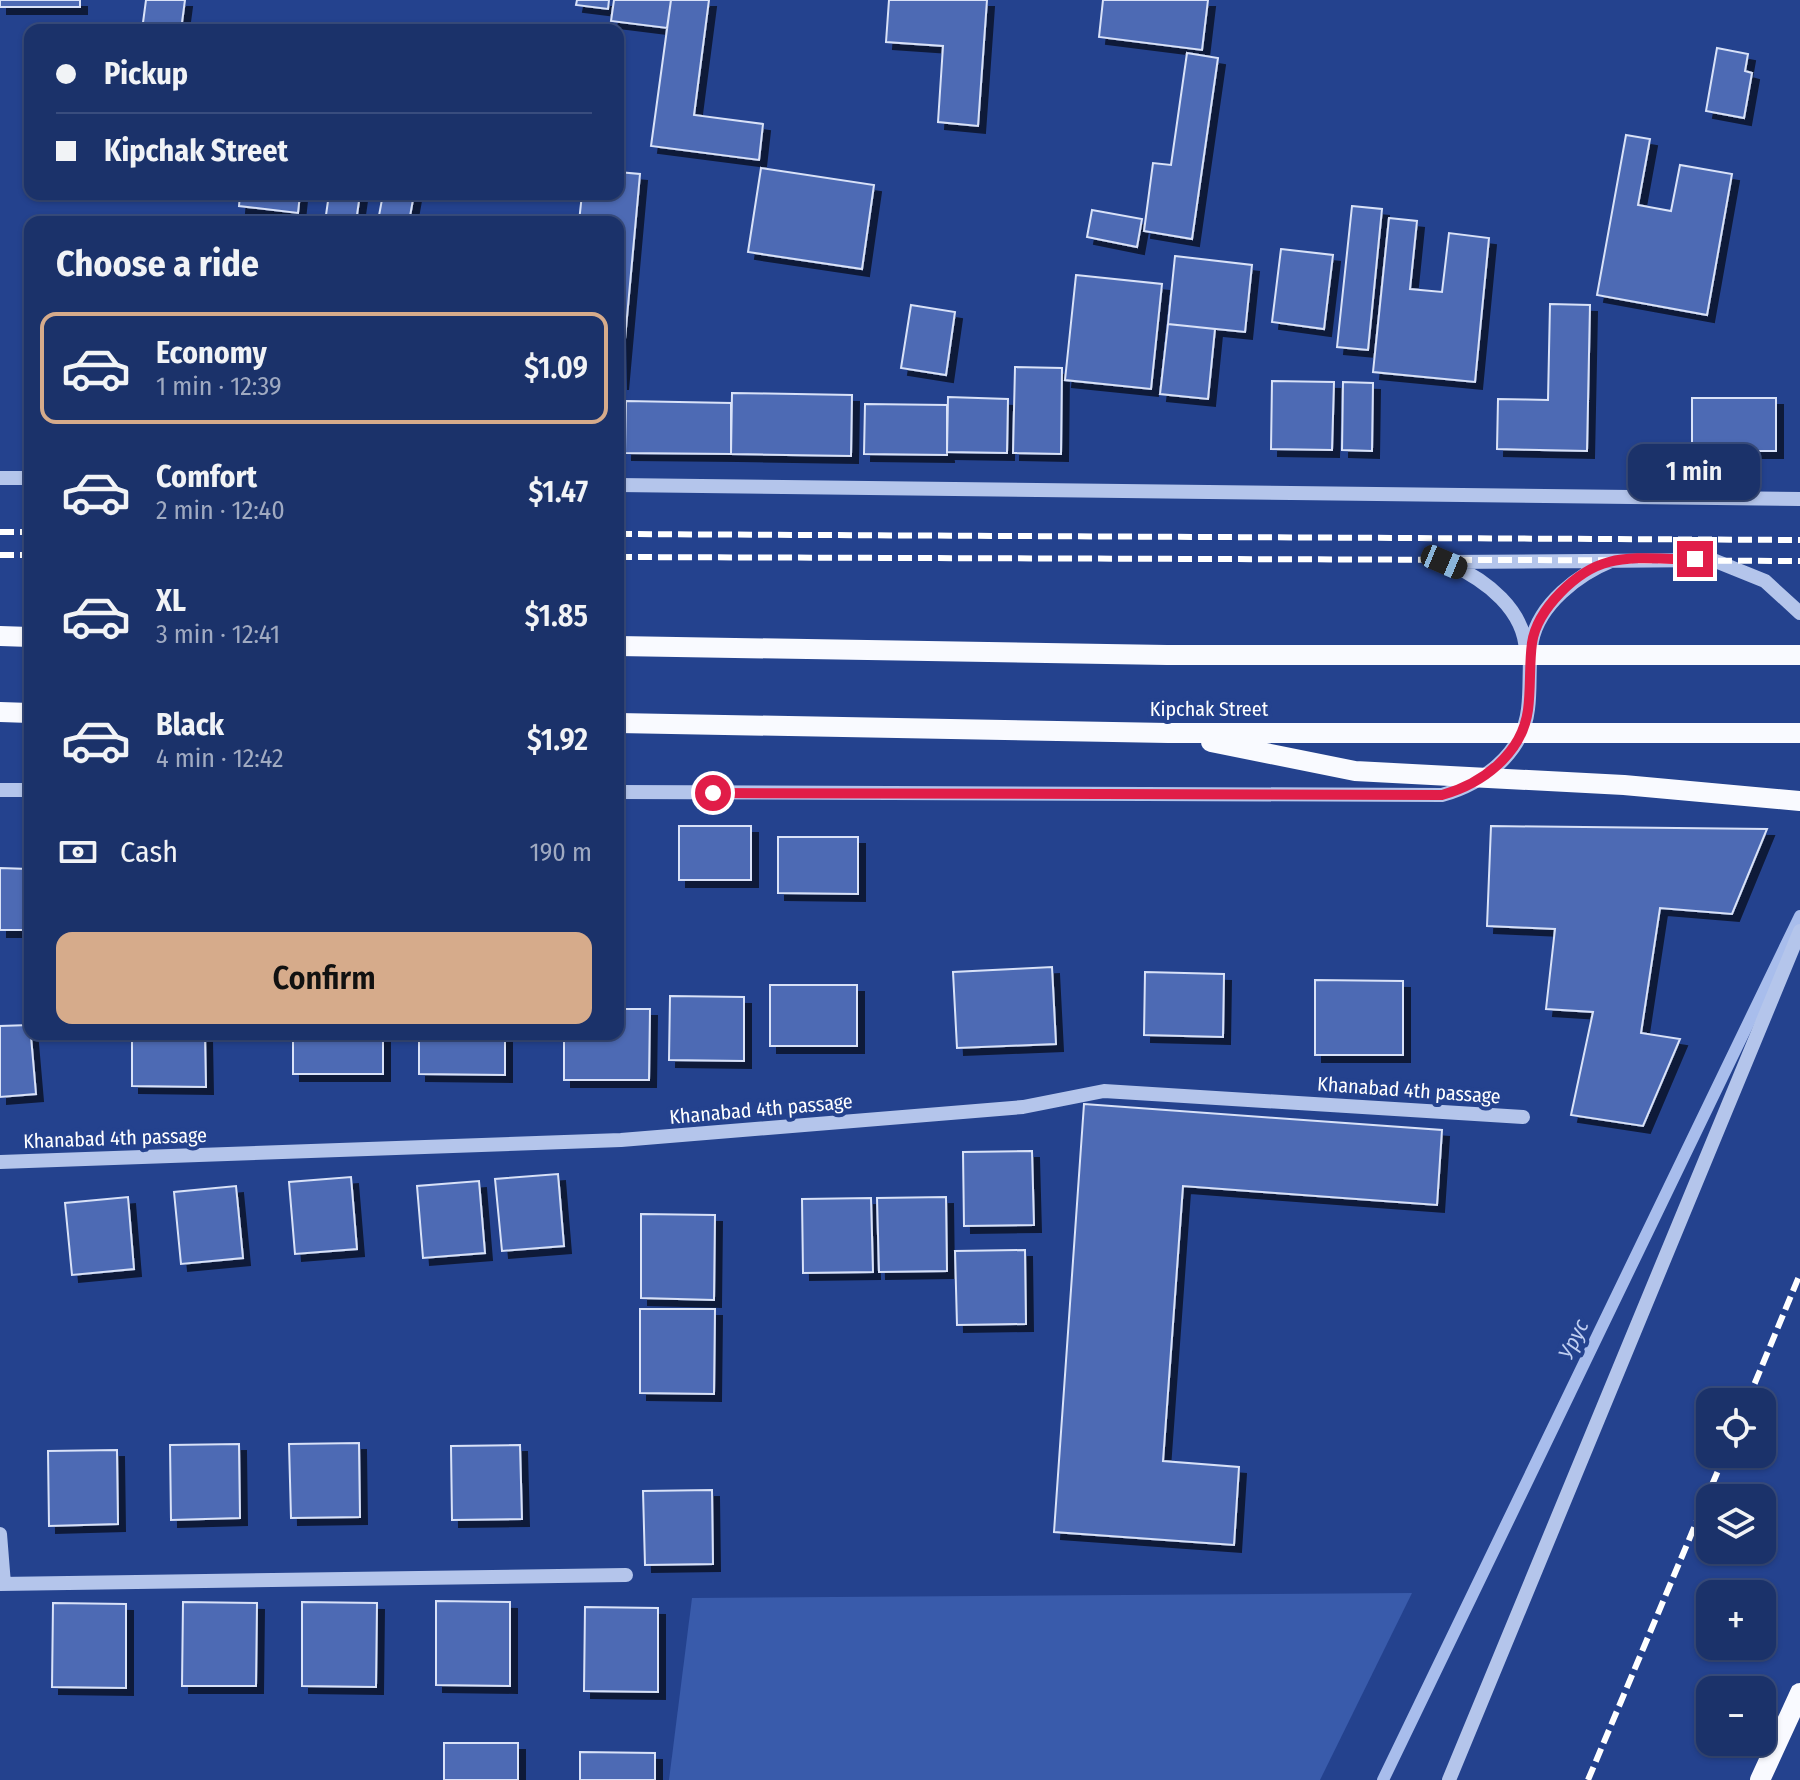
<!DOCTYPE html>
<meta charset="utf-8">
<style>
body{margin:0;font-family:"Fira Sans Condensed",sans-serif;background:#243a70;color:#f1f3f6;height:100vh;display:flex;flex-direction:column;font-size:30px;white-space:nowrap}
*{box-sizing:border-box;margin:0}
p{font-size:26px;color:#a0aac1}
.icon{flex:none;width:44px;height:44px;fill:none;stroke:currentColor;stroke-width:2;stroke-linecap:round;stroke-linejoin:round}
.map{position:relative;flex:1;overflow:hidden}
.drawer{position:absolute;left:24px;top:216px;width:600px;height:824px;display:flex;flex-direction:column;background:#1b326a;border-radius:16px;box-shadow:0 2px 6px #0004,0 0 0 2px #394d7e}
.drawer>*{flex:none}
.hud{position:absolute;left:24px;top:24px;width:600px;height:176px;border-radius:16px;box-shadow:0 2px 6px #0004,0 0 0 2px #394d7e;display:grid;align-content:center;height:176px;padding:0 32px;background:#1b326a}
.fabs{position:absolute;left:1696px;top:1388px;display:grid;gap:16px}
.fabs a{display:grid;place-items:center;width:80px;height:80px;border-radius:16px;background:#1b326a;box-shadow:0 2px 6px #0004,0 0 0 2px #394d7e;font-size:40px}
.end{position:absolute;width:36px;height:36px;margin:-18px;border:10px solid #e11d48;background:#fff;box-shadow:0 0 0 4px #fff}
.from{border-radius:50%}
.bubble{position:absolute;height:56px;border-radius:16px;background:#1b326a;box-shadow:0 2px 6px #0004,0 0 0 2px #394d7e;font-size:26px;font-weight:600;line-height:56px;text-align:center}
.car{position:absolute;width:24px;height:48px;margin:-24px -12px;border-radius:10px;box-shadow:0 0 6px 2px #0007;background:linear-gradient(#222 24%,#8ab4d8 0 40%,#222 0 76%,#8ab4d8 0 86%,#222 0)}
.hud b{display:flex;align-items:center;gap:28px;height:76px;font-size:30px}
.hud b+b{border-top:2px solid #394d7e}
.hud i{width:20px;height:20px;background:#f1f3f6}
ul{padding:0;list-style:none}
li{display:flex;align-items:center;gap:24px;height:112px;margin:0 16px 12px;padding:0 16px;border:4px solid transparent;border-radius:16px}
li div{flex:1}
li b{display:block;font-size:30px}
li em{font-style:normal;font-weight:600}
li.active{border-color:#d6ab8b}
li>.icon{width:72px;height:72px;stroke-width:1.5}
h2{padding:0 32px;font-size:36px;line-height:96px}
.pay{display:flex;align-items:center;gap:20px;height:88px;padding:0 32px;font-size:30px}
.pay p{margin-inline-start:auto}
.cta{display:flex;gap:16px;margin-top:auto;padding:16px 32px}
.cta a{flex:1;height:92px;border-radius:16px;background:#d6ab8b;color:#111;font-size:32px;font-weight:600;line-height:92px;text-align:center}
.map>svg:first-child{display:block}
.green{fill:#395bab}
.lines{fill:none;stroke-linecap:round;stroke-linejoin:round}
.stream{stroke:#a8bdec;stroke-width:12}
.building{fill:#4d6bb4;stroke:#d9e2f8;stroke-width:2;filter:url(#shadow)}
.minor{stroke:#b4c5eb;stroke-width:14}
.major{stroke:#f9faff;stroke-width:20}
.rail{stroke:#fff;stroke-width:6;stroke-dasharray:14 6;stroke-linecap:butt}
.major-bridge{stroke:#f9faff;stroke-width:20}
.route{stroke:#e11d48;stroke-width:10}
.labels{text-anchor:middle;stroke-width:8;stroke-linejoin:round;paint-order:stroke}
.street-label{font-size:20px;fill:#fff;stroke:#24428e}
.water-label{font-size:22px;font-style:italic;fill:#c0cff2;stroke:#24428e}
</style>
<div class="map">
<svg width="1800" height="1780" viewBox="0 0 1800 1780">
<defs>
<filter id="shadow"><feDropShadow dx="7" dy="7" stdDeviation="0" flood-color="#0009"/></filter>
</defs>
<rect width="100%" height="100%" fill="#24428e"/>
<path class="green" d="M 1412,1593 L 1320,1780 L 669,1780 L 692,1598 Z"/>
<g class="lines">
<path class="stream" d="M 1383,1780 L 1800,916"/>
</g>
<path class="building" d="M 0,0 L 80,0 L 80,7 L 0,7 Z
M 146,0 L 185,0 L 181,30 L 142,30 Z
M 577,0 L 609,0 L 608,9 L 576,5 Z
M 614,0 L 671,0 L 667,28 L 611,21 Z
M 671,0 L 709,0 L 694,115 L 763,124 L 759,160 L 651,146 Z
M 889,0 L 987,0 L 978,126 L 938,122 L 943,46 L 886,42 Z
M 1103,0 L 1208,0 L 1202,50 L 1099,37 Z
M 1717,48 L 1748,54 L 1745,71 L 1752,73 L 1744,118 L 1706,111 Z
M 1187,53 L 1218,58 L 1192,239 L 1144,231 L 1153,163 L 1171,165 Z
M 1626,135 L 1650,139 L 1638,205 L 1671,211 L 1680,165 L 1732,174 L 1707,315 L 1597,295 Z
M 761,168 L 874,185 L 862,269 L 748,252 Z
M 618,172 L 640,174 L 621,383 L 618,222 L 579,222 L 582,194 L 618,194 Z
M 240,194 L 300,194 L 298,213 L 239,206 Z
M 329,194 L 360,194 L 356,222 L 325,222 Z
M 383,194 L 414,194 L 409,222 L 378,221 Z
M 1352,206 L 1382,209 L 1368,350 L 1337,347 Z
M 1092,210 L 1142,219 L 1137,247 L 1087,237 Z
M 1389,218 L 1417,221 L 1410,289 L 1442,292 L 1449,233 L 1489,238 L 1475,382 L 1373,372 Z
M 1281,249 L 1333,255 L 1324,329 L 1272,322 Z
M 1175,256 L 1252,265 L 1245,332 L 1168,324 Z
M 1076,275 L 1162,284 L 1151,389 L 1065,380 Z
M 1550,304 L 1590,305 L 1587,451 L 1497,449 L 1498,399 L 1548,400 Z
M 911,305 L 955,312 L 946,375 L 901,368 Z
M 1168,324 L 1215,329 L 1208,399 L 1160,394 Z
M 1015,367 L 1062,368 L 1061,454 L 1013,453 Z
M 1272,381 L 1334,382 L 1332,450 L 1271,449 Z
M 1343,382 L 1373,383 L 1372,451 L 1342,450 Z
M 732,393 L 852,395 L 851,456 L 731,454 Z
M 948,397 L 1008,399 L 1007,453 L 947,452 Z
M 1692,398 L 1776,398 L 1776,451 L 1692,451 Z
M 626,401 L 731,403 L 731,454 L 625,453 Z
M 865,404 L 947,405 L 947,455 L 864,454 Z
M 679,826 L 751,826 L 751,880 L 679,880 Z
M 1491,826 L 1767,829 L 1732,914 L 1660,908 L 1641,1033 L 1680,1039 L 1643,1126 L 1571,1115 L 1593,1012 L 1546,1009 L 1555,929 L 1487,926 Z
M 778,837 L 858,837 L 858,894 L 778,893 Z
M 0,868 L 29,869 L 29,930 L 0,930 Z
M 1052,967 L 1056,1044 L 957,1048 L 953,972 Z
M 1145,972 L 1224,974 L 1223,1037 L 1144,1035 Z
M 1315,980 L 1403,981 L 1403,1055 L 1315,1055 Z
M 770,985 L 857,985 L 857,1046 L 770,1046 Z
M 670,996 L 744,997 L 744,1061 L 669,1060 Z
M 618,1009 L 650,1009 L 649,1080 L 564,1080 L 564,1034 L 618,1034 Z
M 30,1025 L 36,1094 L 0,1097 L 0,1026 Z
M 132,1034 L 205,1034 L 206,1087 L 132,1086 Z
M 293,1034 L 383,1034 L 383,1074 L 293,1074 Z
M 419,1034 L 505,1034 L 505,1075 L 419,1074 Z
M 1084,1104 L 1442,1130 L 1437,1205 L 1183,1186 L 1163,1461 L 1239,1467 L 1234,1545 L 1054,1532 Z
M 1032,1151 L 1034,1225 L 964,1226 L 963,1152 Z
M 558,1174 L 564,1246 L 502,1251 L 495,1179 Z
M 351,1177 L 357,1249 L 295,1254 L 289,1182 Z
M 479,1181 L 485,1253 L 423,1258 L 417,1186 Z
M 236,1186 L 243,1258 L 181,1264 L 174,1192 Z
M 128,1197 L 134,1269 L 72,1275 L 65,1203 Z
M 946,1197 L 947,1271 L 879,1272 L 877,1198 Z
M 871,1198 L 873,1272 L 803,1273 L 802,1199 Z
M 641,1214 L 715,1215 L 714,1300 L 641,1298 Z
M 1025,1250 L 1026,1324 L 957,1325 L 955,1251 Z
M 640,1309 L 715,1309 L 714,1394 L 640,1393 Z
M 359,1443 L 360,1517 L 291,1518 L 289,1444 Z
M 239,1444 L 240,1518 L 171,1520 L 170,1445 Z
M 520,1445 L 522,1519 L 452,1520 L 451,1446 Z
M 117,1450 L 118,1524 L 49,1526 L 48,1451 Z
M 712,1490 L 713,1564 L 645,1565 L 643,1491 Z
M 436,1601 L 510,1602 L 510,1686 L 436,1685 Z
M 183,1602 L 257,1603 L 256,1686 L 182,1686 Z
M 302,1602 L 377,1603 L 376,1687 L 302,1686 Z
M 53,1603 L 126,1604 L 126,1688 L 52,1687 Z
M 585,1607 L 658,1608 L 658,1692 L 584,1691 Z
M 444,1743 L 518,1743 L 518,1780 L 444,1780 Z
M 580,1752 L 655,1753 L 655,1780 L 580,1780 Z"/>
<g class="lines">
<path class="minor" d="M 0,478 L 30,478
M 618,485 L 1800,499
M 1444,562 L 1713,560 L 1765,581 L 1800,613
M 1450,564 C 1486,580 1525,610 1526,652
M 0,790 L 30,790
M 618,792 L 1442,795 C 1482,784 1523,754 1528,709 C 1531,687 1528,663 1532,641 C 1539,604 1579,574 1611,561
M 0,1162 L 621,1140 L 1023,1107 L 1104,1091 L 1523,1117
M 0,1534 L 4,1584
M 0,1584 L 626,1575
M 1449,1780 L 1800,931"/>
<path class="major" d="M 0,636 L 30,637
M 0,712 L 30,713
M 1760,1780 L 1800,1693"/>
<path class="rail" d="M 0,532 L 30,532
M 618,534 L 1800,540
M 0,555 L 30,555
M 618,557 L 1800,561
M 1747,1402 L 1800,1274
M 1588,1780 L 1725,1454"/>
<path class="major-bridge" d="M 618,646 L 1167,655 L 1800,655
M 618,723 L 1168,733 L 1800,733
M 1211,742 L 1355,771 L 1624,785 L 1800,801"/>
</g>
<g class="lines">
<path class="route" d="M 713,793 L 1442,795 C 1482,784 1522,754 1528,710 C 1531,688 1529,665 1532,643 C 1537,609 1577,570 1609,562 C 1635,555 1668,560 1695,559"/>
</g>
<g class="labels">
<g class="street-label">
<text x="1209" y="716">Kipchak Street</text>
<text transform="translate(1409 1090) rotate(4)" y="7">Khanabad 4th passage</text>
<text transform="translate(761 1109) rotate(-5)" y="7">Khanabad 4th passage</text>
<text transform="translate(115 1138) rotate(-2)" y="7">Khanabad 4th passage</text>
</g>
<g class="water-label">
<text transform="translate(1573 1339) rotate(-64)" y="8">Урус</text>
</g>
</g>
</svg>
<div class="fabs">
<a><svg class="icon" aria-label="locate" viewBox="0 0 24 24"><circle cx="12" cy="12" r="6"/><path d="M12 2v4M12 18v4M2 12h4M18 12h4"/></svg></a>
<a><svg class="icon" aria-label="layers" viewBox="0 0 24 24"><path d="M12 4l9 5-9 5-9-5zM3 14l9 5 9-5"/></svg></a>
<a>+</a>
<a>−</a>
</div>
<i class="end from" style="left:713px;top:793px"></i>
<i class="end" style="left:1695px;top:559px"></i>
<div class="bubble" style="left:1628px;top:444px;width:132px">1 min</div>
<i class="car" style="left:1444px;top:562px;rotate:113deg"></i>
<div class="hud">
<b><i class="from"></i>Pickup</b>
<b><i></i>Kipchak Street</b>
</div>
<section class="drawer">
<h2>Choose a ride</h2>
<ul>
<li class="active"><svg class="icon" aria-label="car" viewBox="0 0 24 24"><path d="M5 17H2v-5l4-1 3-4h7l3 4 3 1v5h-3M9 17h6M6 11h13"/><circle cx="7" cy="17" r="2"/><circle cx="17" cy="17" r="2"/></svg><div><b>Economy</b><p>1 min · 12:39</p></div><em>$1.09</em></li>
<li><svg class="icon" aria-label="car" viewBox="0 0 24 24"><path d="M5 17H2v-5l4-1 3-4h7l3 4 3 1v5h-3M9 17h6M6 11h13"/><circle cx="7" cy="17" r="2"/><circle cx="17" cy="17" r="2"/></svg><div><b>Comfort</b><p>2 min · 12:40</p></div><em>$1.47</em></li>
<li><svg class="icon" aria-label="car" viewBox="0 0 24 24"><path d="M5 17H2v-5l4-1 3-4h7l3 4 3 1v5h-3M9 17h6M6 11h13"/><circle cx="7" cy="17" r="2"/><circle cx="17" cy="17" r="2"/></svg><div><b>XL</b><p>3 min · 12:41</p></div><em>$1.85</em></li>
<li><svg class="icon" aria-label="car" viewBox="0 0 24 24"><path d="M5 17H2v-5l4-1 3-4h7l3 4 3 1v5h-3M9 17h6M6 11h13"/><circle cx="7" cy="17" r="2"/><circle cx="17" cy="17" r="2"/></svg><div><b>Black</b><p>4 min · 12:42</p></div><em>$1.92</em></li>
</ul>
<div class="pay"><svg class="icon" aria-label="cash" viewBox="0 0 24 24"><path d="M3 7h18v10H3z"/><circle cx="12" cy="12" r="2"/></svg>Cash<p>190 m</p></div>
<div class="cta"><a>Confirm</a></div>
</section>
</div>
